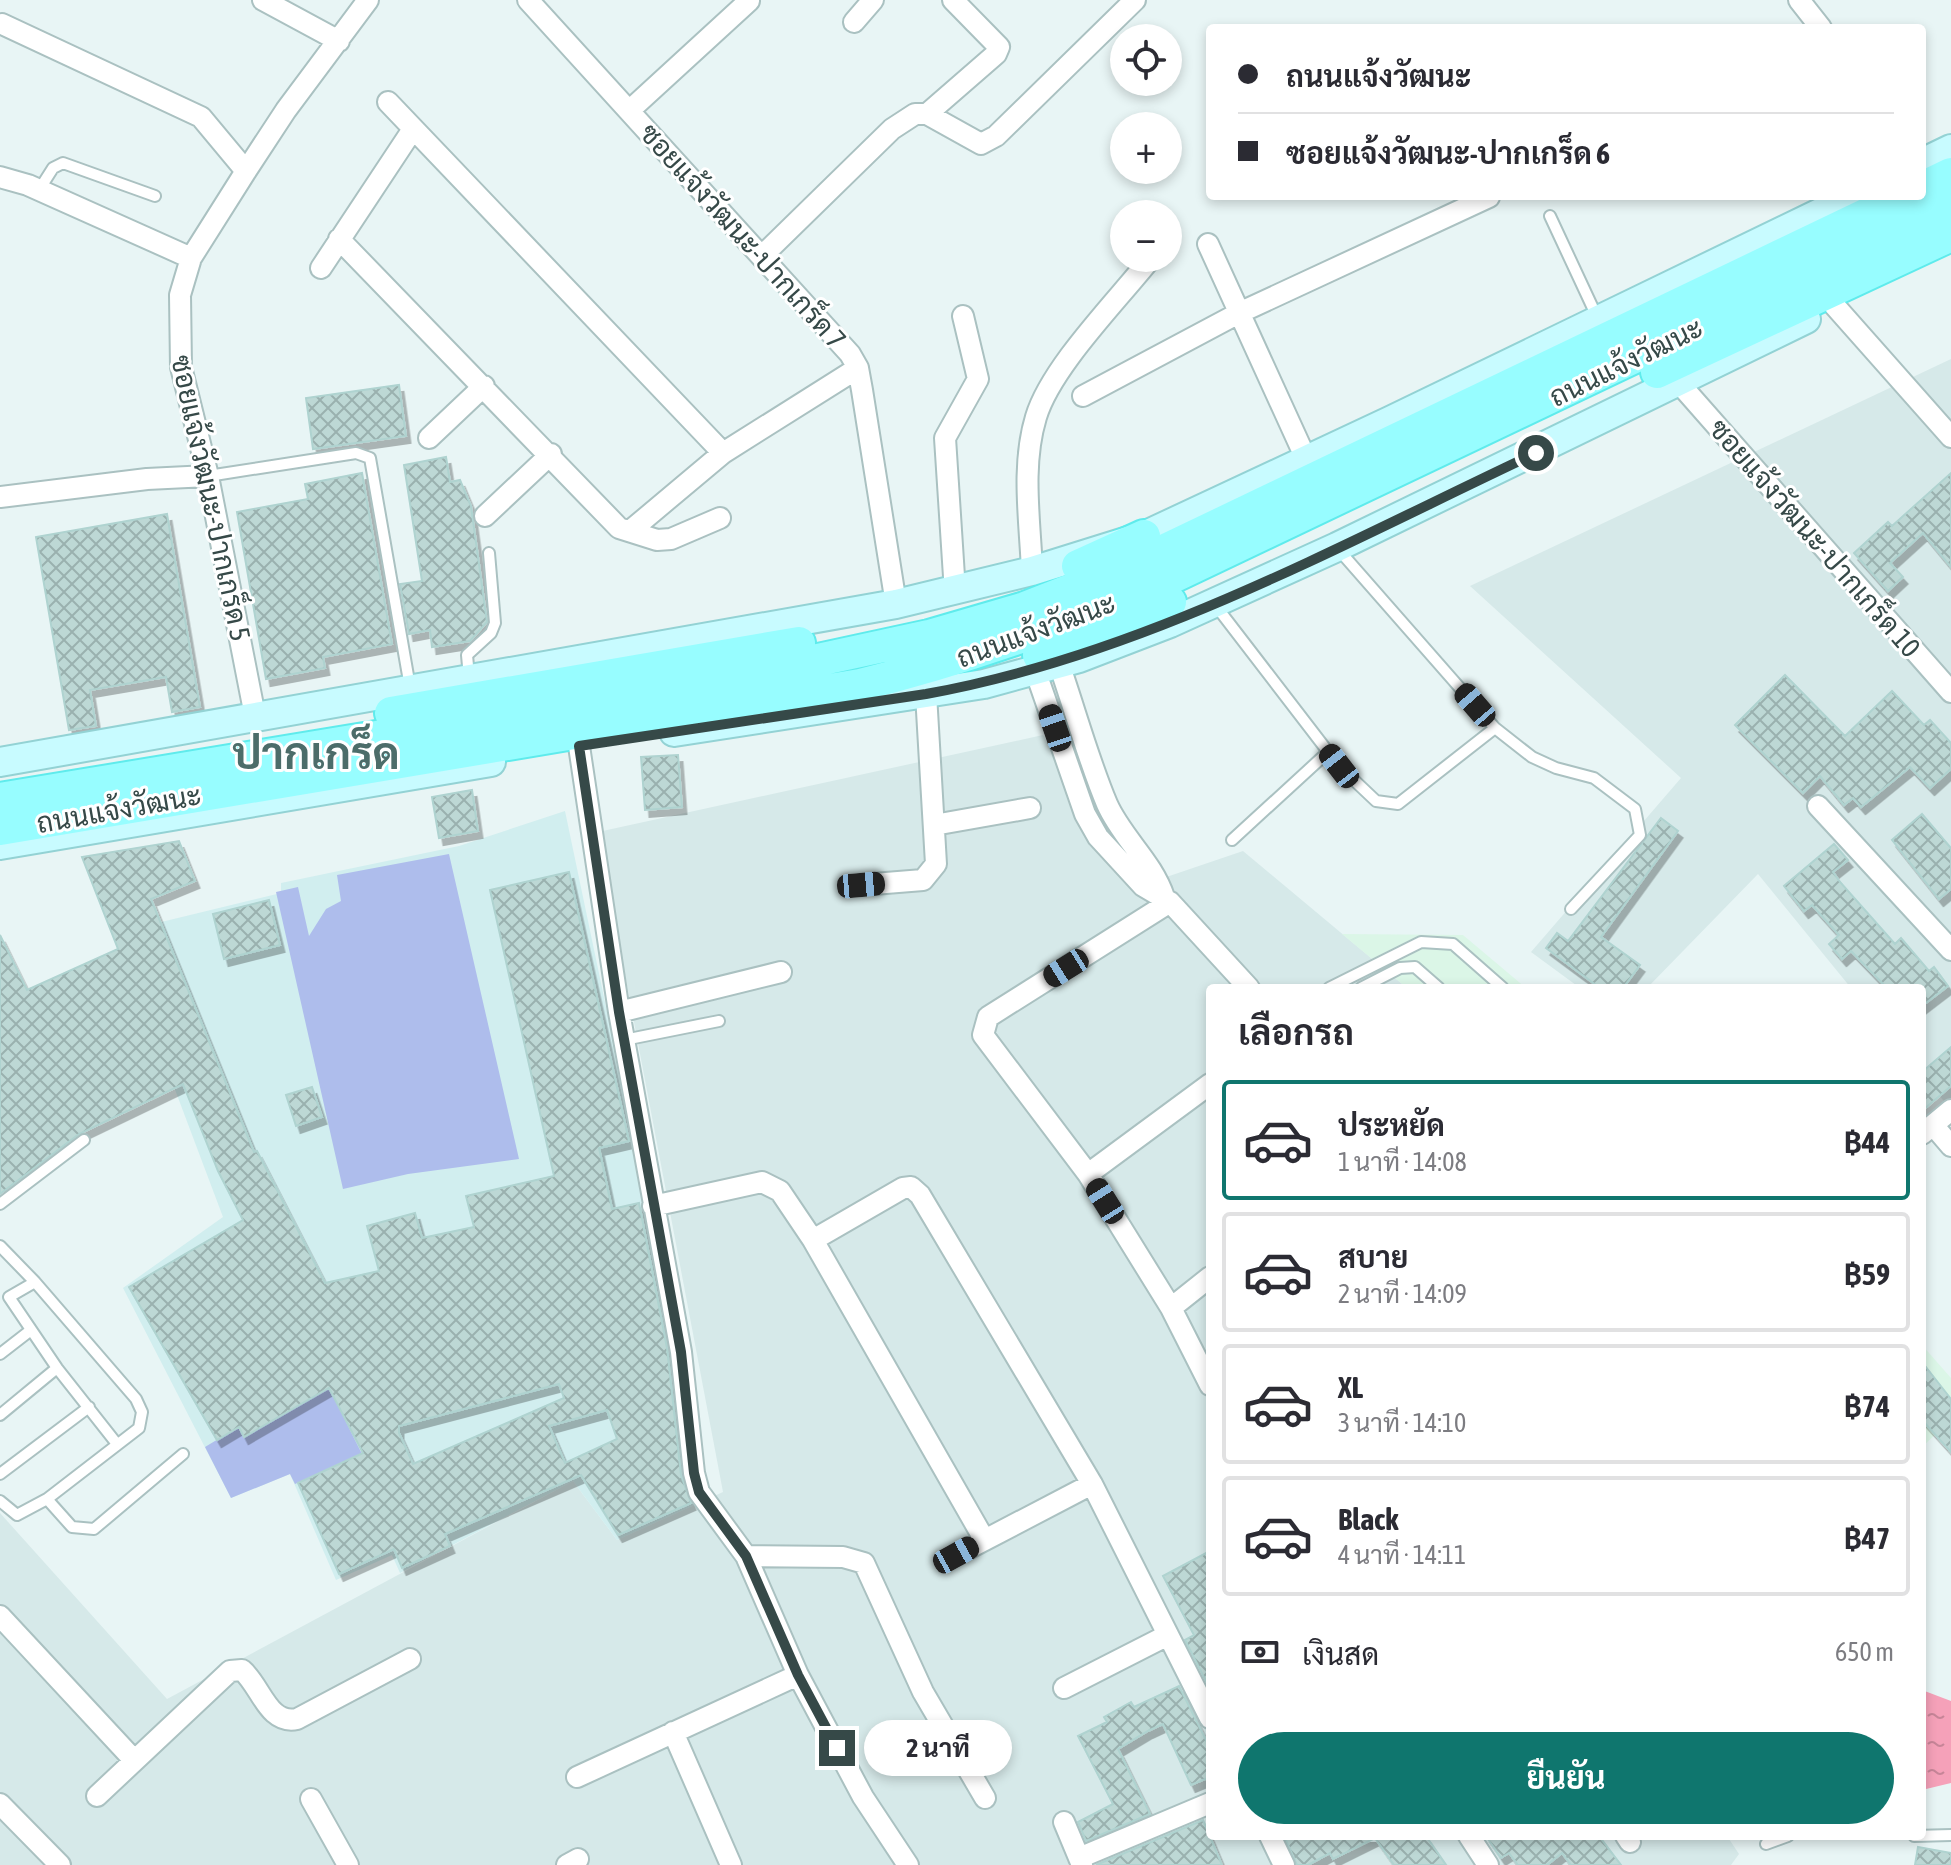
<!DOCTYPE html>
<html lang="th">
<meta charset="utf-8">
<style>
body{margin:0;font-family:"Asap Condensed",Sarabun,sans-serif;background:#f7f7f7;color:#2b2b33;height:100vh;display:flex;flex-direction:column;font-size:30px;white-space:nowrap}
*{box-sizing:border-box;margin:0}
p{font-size:26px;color:#7c7c81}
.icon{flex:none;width:44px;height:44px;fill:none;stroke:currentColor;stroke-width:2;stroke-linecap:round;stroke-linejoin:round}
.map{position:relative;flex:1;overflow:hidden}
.details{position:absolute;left:1206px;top:984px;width:720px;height:856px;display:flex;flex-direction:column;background:#fff;border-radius:8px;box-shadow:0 4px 12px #0003}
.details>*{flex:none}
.hud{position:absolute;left:1206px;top:24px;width:720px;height:176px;border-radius:8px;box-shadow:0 4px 12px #0003;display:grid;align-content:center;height:176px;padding:0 32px;background:#fff}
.fabs{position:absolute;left:1110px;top:24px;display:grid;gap:16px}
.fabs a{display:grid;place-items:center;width:72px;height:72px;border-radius:50%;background:#fff;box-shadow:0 4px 12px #0003;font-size:40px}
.end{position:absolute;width:36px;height:36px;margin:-18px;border:10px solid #364948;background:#fff;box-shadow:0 0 0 4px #fff}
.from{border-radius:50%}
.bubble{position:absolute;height:56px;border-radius:28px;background:#fff;box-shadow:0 4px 12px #0003;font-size:26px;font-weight:700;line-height:56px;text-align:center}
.car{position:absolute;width:24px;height:48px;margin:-24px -12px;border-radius:10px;box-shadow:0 0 6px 2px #0007;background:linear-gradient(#222 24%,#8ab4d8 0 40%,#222 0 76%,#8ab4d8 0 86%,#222 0)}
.hud b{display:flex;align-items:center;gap:28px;height:76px;font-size:30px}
.hud b+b{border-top:2px solid #e1e1e2}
.hud i{width:20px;height:20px;background:#2b2b33}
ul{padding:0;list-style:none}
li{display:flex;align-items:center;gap:24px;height:120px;margin:0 16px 12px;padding:0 16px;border:4px solid #e1e1e2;border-radius:8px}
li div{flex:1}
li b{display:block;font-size:30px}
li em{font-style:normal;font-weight:700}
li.current{border-color:#0f766e}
li>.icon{width:72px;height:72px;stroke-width:1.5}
h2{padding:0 32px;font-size:36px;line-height:96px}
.pay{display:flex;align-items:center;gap:20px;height:88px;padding:0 32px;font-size:30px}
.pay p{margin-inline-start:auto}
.action{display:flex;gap:16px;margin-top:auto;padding:16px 32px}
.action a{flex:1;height:92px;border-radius:48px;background:#0f766e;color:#fff;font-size:32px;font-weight:700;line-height:92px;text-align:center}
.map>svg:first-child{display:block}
.residential{fill:#d6e9e9}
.education{fill:#d1eeef}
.medical{fill:#dbf6e7}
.green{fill:#aebdec}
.water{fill:url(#water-ripples)}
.building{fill:url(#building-cross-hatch);stroke:#afd3d0;stroke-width:2;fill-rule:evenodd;filter:url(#shadow)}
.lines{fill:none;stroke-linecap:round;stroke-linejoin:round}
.lane-casing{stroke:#aac1c1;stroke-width:14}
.street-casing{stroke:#aac1c1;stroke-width:24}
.secondary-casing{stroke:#93d2d4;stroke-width:32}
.primary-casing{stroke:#5febec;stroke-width:36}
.lane{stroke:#fff;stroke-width:10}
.street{stroke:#fff;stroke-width:20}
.secondary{stroke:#c8fbff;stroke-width:28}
.primary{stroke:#97fdff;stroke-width:32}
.route{stroke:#364948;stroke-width:10}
.labels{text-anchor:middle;stroke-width:6;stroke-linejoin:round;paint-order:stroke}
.street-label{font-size:28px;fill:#364948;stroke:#fff}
.town-label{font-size:44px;font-weight:bold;fill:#4c6d6a;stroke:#fff}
</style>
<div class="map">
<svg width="1951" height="1865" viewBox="0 0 1951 1865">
<defs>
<pattern id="water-ripples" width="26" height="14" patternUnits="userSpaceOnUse" patternTransform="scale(2)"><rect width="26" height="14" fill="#f5a1b9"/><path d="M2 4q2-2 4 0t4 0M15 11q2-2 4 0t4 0" fill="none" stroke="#c78598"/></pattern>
<pattern id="building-cross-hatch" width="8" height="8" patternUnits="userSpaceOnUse" patternTransform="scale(2)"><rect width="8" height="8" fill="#bdd8d5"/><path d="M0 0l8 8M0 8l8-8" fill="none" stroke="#9ab1af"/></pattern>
<filter id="shadow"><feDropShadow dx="4.5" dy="7" stdDeviation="0" flood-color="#0004"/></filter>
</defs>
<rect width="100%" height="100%" fill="#e8f5f5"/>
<path class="residential" d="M 1951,359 L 1951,1110 L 1922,1074 L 1922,988 L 1851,988 L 1758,874 L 1647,988 L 1580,988 L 1531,952 L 1681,778 L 1470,586 Z
M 1043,735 L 1134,888 L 1243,851 L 1407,988 L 1210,988 L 1210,1836 L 1727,1836 L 1739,1854 L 1731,1865 L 0,1865 L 0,1513 L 167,1699 L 573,1481 L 617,1540 L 723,1492 L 598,832 Z"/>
<path class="education" d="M 565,811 L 655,1241 L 684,1412 L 694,1505 L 617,1540 L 573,1481 L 400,1573 L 392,1555 L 336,1580 L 290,1474 L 231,1498 L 123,1288 L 223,1217 L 116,933 L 281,893 L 281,883 L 459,846 Z"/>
<path class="medical" d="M 1342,934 L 1463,935 L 1526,988 L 1407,988 Z
M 1922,1345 L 1951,1378 L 1951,1420 L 1922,1447 Z"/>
<path class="green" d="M 449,854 L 519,1159 L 408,1174 L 343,1189 L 276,892 L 298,887 L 309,936 L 326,909 L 341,901 L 337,875 Z
M 323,1376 L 362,1454 L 295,1484 L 290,1474 L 231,1498 L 205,1447 Z"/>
<path class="water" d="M 1922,1690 L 1951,1701 L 1951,1783 L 1922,1790 Z"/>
<path class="building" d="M 399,385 L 406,436 L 313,449 L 306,398 Z
M 446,457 L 450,482 L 460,480 L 471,506 L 487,622 L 470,641 L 432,647 L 430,630 L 409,634 L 400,584 L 422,581 L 404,465 Z
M 362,473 L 392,644 L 323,657 L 325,668 L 266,679 L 237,512 L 308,499 L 305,484 Z
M 1951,473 L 1951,567 L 1923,533 L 1890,563 L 1903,577 L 1888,591 L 1854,553 L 1888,522 L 1892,526 Z
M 167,514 L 200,707 L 172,712 L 166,677 L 90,690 L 96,726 L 69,730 L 36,537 Z
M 1785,675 L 1845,736 L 1892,691 L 1924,725 L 1930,720 L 1951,743 L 1951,769 L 1930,788 L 1910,767 L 1861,807 L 1853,798 L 1844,805 L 1820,776 L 1803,793 L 1735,725 Z
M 678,755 L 682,807 L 645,810 L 641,757 Z
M 472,790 L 478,831 L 439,838 L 432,797 Z
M 1922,814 L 1951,848 L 1951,889 L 1939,899 L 1892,840 Z
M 1661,818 L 1678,831 L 1601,937 L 1640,965 L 1623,988 L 1600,988 L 1546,948 L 1557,933 L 1568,941 Z
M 179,841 L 195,881 L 151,899 L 254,1152 L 257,1151 L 325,1283 L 379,1271 L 367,1226 L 415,1213 L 422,1238 L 474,1227 L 466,1196 L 554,1176 L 490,890 L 569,872 L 629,1141 L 599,1148 L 612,1209 L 639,1203 L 667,1348 L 681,1475 L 691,1503 L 618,1535 L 581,1475 L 445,1534 L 450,1546 L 402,1568 L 394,1549 L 339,1574 L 298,1483 L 363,1453 L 329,1388 L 244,1437 L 239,1427 L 217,1440 L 129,1287 L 243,1220 L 218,1171 L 183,1084 L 79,1134 L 0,1194 L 0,935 L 27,990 L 118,949 L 82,857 ZM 559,1384 L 564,1398 L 413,1464 L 399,1433 L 399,1426 ZM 607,1410 L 617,1439 L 565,1463 L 549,1426 Z
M 1834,844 L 1848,860 L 1833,872 L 1840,882 L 1895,944 L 1901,938 L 1929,971 L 1934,967 L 1948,986 L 1922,1006 L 1922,988 L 1887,988 L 1851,951 L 1842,959 L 1829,944 L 1839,935 L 1812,905 L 1804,911 L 1784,886 Z
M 269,900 L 280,945 L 224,959 L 213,914 Z
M 1951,1047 L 1951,1086 L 1922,1111 L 1922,1072 Z
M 312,1087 L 322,1117 L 296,1126 L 286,1095 Z
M 1922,1362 L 1951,1399 L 1951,1452 L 1922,1420 Z
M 1210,1551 L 1210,1689 L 1185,1640 L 1194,1635 L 1163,1576 Z
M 1179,1686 L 1210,1748 L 1210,1777 L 1191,1785 L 1163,1724 L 1148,1731 L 1118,1749 L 1150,1814 L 1086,1841 L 1078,1822 L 1113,1804 L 1078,1736 L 1107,1722 L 1104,1717 L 1131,1702 L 1134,1707 Z
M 1203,1820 L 1222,1865 L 1096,1865 Z
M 1284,1836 L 1426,1836 L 1446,1865 L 1394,1865 L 1375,1838 L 1333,1859 L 1330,1853 L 1308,1865 L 1297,1865 Z
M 1486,1836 L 1599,1836 L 1621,1865 L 1571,1865 L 1562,1853 L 1547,1865 L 1518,1865 L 1509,1853 L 1501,1858 Z
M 1918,1847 L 1951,1853 L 1951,1865 L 1915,1865 Z"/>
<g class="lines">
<defs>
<path id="lane" d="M 39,190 L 53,168 L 63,163 L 155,196
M 1550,216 L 1598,319
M 208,476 L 356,453 L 370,458 L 410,687
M 1338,549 L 1495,728 L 1532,757 L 1556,768 L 1594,778 L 1635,809 L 1640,835 L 1571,909
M 1216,606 L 1339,766 L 1376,801 L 1398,804 L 1495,728
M 469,677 L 467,655 L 491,633 L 495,623 L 489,553
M 1232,840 L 1328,752
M 1329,988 L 1421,942 L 1453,944 L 1503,988
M 1361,988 L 1400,968 L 1415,967 L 1439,988
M 624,1040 L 719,1021
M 0,1204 L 84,1140
M 0,1246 L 35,1282 L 9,1297 L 57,1368 L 117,1444
M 35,1282 L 136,1399 L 142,1412 L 139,1428 L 47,1499
M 0,1354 L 31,1330
M 0,1415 L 57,1368
M 0,1474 L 89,1407
M 0,1501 L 17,1515 L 47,1499 L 72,1527 L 94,1529 L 183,1454
M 1914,1836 L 1951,1835
M 1766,1844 L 1788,1836"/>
<path id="street" d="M 263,0 L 339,41
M 528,0 L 850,354 L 858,368 L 862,390 L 896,604
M 1799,0 L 1821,28
M 854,22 L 873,0
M 2,24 L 201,117 L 246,171
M 388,102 L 723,453
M 630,110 L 749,1
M 927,114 L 996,54 L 999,47 L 953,0
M 0,177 L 28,185 L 191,258
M 339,239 L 619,528 L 657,540 L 671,539 L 720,518
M 1208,244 L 1307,461
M 763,255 L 892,129 L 915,114 L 927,114 L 981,144 L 996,136 L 1135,0
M 321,268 L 413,129
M 1834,305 L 1951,437
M 1679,383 L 1951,692
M 1083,396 L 1239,313 L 1489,197
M 429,438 L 484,386
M 0,497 L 147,479 L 208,476
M 485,516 L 551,454
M 630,531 L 723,453 L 858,368
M 1032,571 C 1030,521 1021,466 1036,417 C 1051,367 1117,301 1151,258
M 955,592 L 945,438 L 978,379 L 963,316
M 1059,664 C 1075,710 1088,759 1107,804 C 1122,838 1152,861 1164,897
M 1035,670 L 1085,814 L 1098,837 L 1143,886 L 1170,902 L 1249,988
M 255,716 L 208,476 L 181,367 L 180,295 L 191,258 L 246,171 L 286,110 L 368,0
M 579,746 L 619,1012 L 681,1352 L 694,1473 L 699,1492 L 746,1556 L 798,1675 L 863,1797 L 908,1865
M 1818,806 L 1951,950
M 934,825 L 1030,808
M 861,885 L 923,880 L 936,864 L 926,694
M 1170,902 L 988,1017 L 983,1035 L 1088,1174 L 1171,1308 L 1210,1385
M 619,1012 L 781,972
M 1933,1125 L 1951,1146
M 1922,1134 L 1951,1110
M 1088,1174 L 1210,1084
M 653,1206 L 762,1182 L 780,1191 L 813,1240 L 984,1539
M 813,1240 L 903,1188 L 911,1187 L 920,1195 L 1092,1484 L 1210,1718
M 1171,1308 L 1210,1277
M 956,1555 L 1092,1484
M 746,1556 L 843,1557 L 864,1563 L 923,1692 L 985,1798
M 0,1616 L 133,1759
M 1064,1688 L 1168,1635
M 673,1732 L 731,1865
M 577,1777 L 798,1675
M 97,1796 L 230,1671 L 242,1670 C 261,1686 268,1725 297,1719 L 410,1659
M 311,1799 L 348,1865
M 0,1804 L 60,1865
M 1064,1822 L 1082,1865
M 1270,1836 L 1284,1865
M 1469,1836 L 1488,1865
M 1626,1836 L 1630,1842
M 1079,1858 L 1210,1803
M 567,1865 L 578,1859"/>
<path id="secondary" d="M 1922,163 L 1951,149
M 674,732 L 984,684 L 1079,658 L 1170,623 L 1337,547 L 1806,319
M 0,762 L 896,604 L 1032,571 L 1144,536 L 1390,421 L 1855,196
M 0,845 L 491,762"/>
<path id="primary" d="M 1922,188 L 1951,174
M 1657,372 L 1951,235
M 1078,566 L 1144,536
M 1039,655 L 1170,602
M 391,713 L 799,643
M 0,799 L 740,677 L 929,636 L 1025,608 L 1130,567 L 1905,196
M 0,829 L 860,685 C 958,661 1049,629 1143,591 L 1951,206"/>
</defs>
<use href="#lane" class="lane-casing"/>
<use href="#street" class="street-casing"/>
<use href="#secondary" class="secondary-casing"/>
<use href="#primary" class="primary-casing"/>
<use href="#lane" class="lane"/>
<use href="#street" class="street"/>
<use href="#secondary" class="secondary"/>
<use href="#primary" class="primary"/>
</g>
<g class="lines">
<path class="route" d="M 837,1748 L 798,1675 L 746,1556 L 699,1492 L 694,1473 L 681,1352 L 619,1012 L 579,746 L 926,694 C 1143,655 1338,546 1536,453"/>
</g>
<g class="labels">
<g class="street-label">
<text transform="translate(743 236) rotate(48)" y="10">ซอยแจ้งวัฒนะ-ปากเกร็ด 7</text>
<text transform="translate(1626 362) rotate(-26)" y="10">ถนนแจ้งวัฒนะ</text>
<text transform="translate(211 498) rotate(78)" y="10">ซอยแจ้งวัฒนะ-ปากเกร็ด 5</text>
<text transform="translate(1815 538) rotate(49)" y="10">ซอยแจ้งวัฒนะ-ปากเกร็ด 10</text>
<text transform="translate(1036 630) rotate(-20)" y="10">ถนนแจ้งวัฒนะ</text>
<text transform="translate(119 809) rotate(-10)" y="10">ถนนแจ้งวัฒนะ</text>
</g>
<g class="town-label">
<text x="316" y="769">ปากเกร็ด</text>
</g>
</g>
</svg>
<div class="fabs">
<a><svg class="icon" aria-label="locate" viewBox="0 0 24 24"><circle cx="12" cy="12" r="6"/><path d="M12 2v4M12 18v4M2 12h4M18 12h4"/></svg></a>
<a>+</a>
<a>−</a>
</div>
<i class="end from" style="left:1536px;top:453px"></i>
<i class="end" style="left:837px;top:1748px"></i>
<div class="bubble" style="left:864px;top:1720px;width:148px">2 นาที</div>
<i class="car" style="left:1475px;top:705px;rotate:319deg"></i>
<i class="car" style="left:1055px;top:728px;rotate:341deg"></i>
<i class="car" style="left:1339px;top:766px;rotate:322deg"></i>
<i class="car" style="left:861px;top:885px;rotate:85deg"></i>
<i class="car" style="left:1066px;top:968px;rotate:238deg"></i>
<i class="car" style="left:1105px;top:1201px;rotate:328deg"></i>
<i class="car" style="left:956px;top:1555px;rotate:61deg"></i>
<div class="hud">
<b><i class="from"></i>ถนนแจ้งวัฒนะ</b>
<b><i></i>ซอยแจ้งวัฒนะ-ปากเกร็ด 6</b>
</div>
<section class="details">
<h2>เลือกรถ</h2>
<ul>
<li class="current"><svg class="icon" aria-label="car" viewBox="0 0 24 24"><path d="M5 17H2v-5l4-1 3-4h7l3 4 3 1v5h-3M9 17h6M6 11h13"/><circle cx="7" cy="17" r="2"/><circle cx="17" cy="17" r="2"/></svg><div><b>ประหยัด</b><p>1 นาที · 14:08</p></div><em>฿44</em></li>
<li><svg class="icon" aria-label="car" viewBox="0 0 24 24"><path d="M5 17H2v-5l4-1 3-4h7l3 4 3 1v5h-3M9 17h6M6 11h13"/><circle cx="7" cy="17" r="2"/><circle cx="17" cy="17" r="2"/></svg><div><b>สบาย</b><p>2 นาที · 14:09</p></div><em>฿59</em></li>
<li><svg class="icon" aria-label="car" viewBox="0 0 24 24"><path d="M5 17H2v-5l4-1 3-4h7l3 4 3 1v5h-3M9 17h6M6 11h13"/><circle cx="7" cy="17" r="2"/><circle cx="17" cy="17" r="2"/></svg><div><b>XL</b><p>3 นาที · 14:10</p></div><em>฿74</em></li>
<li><svg class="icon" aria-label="car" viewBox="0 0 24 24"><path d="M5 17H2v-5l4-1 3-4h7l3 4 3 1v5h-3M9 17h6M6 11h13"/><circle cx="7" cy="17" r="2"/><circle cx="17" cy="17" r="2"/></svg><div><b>Black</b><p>4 นาที · 14:11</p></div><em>฿47</em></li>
</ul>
<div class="pay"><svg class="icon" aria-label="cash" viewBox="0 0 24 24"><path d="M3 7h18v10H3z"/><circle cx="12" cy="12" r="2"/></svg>เงินสด<p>650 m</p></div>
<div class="action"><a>ยืนยัน</a></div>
</section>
</div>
